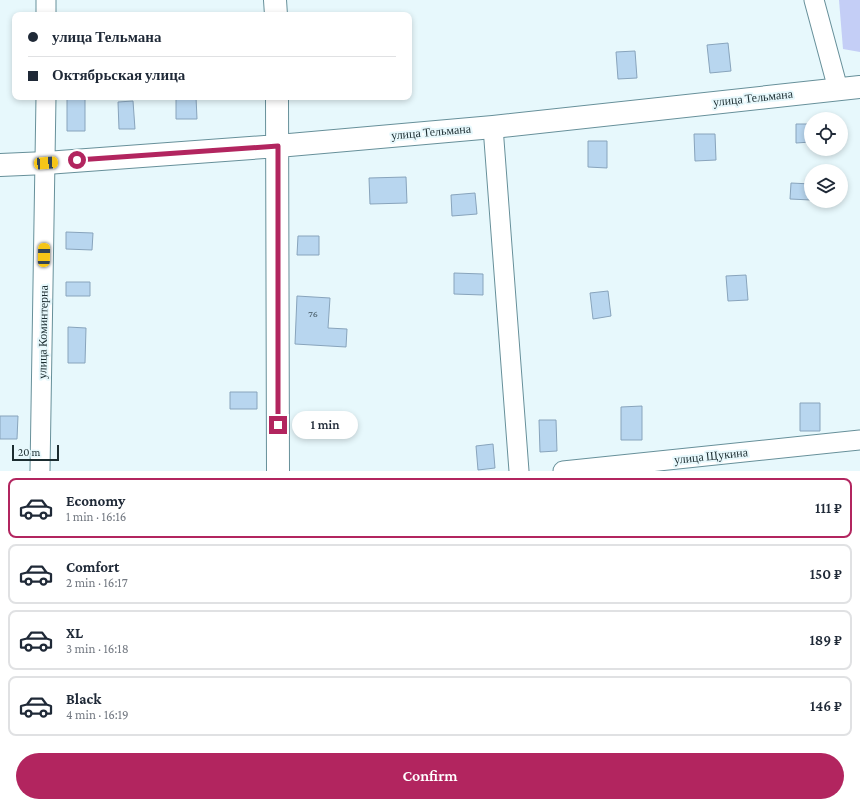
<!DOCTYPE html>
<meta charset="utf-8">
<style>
body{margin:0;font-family:"Crimson Pro",serif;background:#f6f6f7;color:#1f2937;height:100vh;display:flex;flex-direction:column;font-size:15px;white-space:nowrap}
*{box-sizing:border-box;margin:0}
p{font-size:13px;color:#747a83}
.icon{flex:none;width:22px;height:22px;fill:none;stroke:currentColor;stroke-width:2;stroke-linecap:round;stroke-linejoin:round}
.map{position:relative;height:471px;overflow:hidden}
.sheet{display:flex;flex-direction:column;background:#fff;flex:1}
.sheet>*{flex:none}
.hud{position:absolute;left:12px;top:12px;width:400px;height:88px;border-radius:8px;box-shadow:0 2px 6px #0003;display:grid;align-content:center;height:88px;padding:0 16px;background:#fff}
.fabs{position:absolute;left:804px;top:112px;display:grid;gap:8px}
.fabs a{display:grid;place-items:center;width:44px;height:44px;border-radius:50%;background:#fff;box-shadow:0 2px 6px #0003;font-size:20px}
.scale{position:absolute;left:12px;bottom:10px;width:47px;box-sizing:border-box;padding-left:4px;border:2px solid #1b2c30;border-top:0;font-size:11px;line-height:14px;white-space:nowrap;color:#1b2c30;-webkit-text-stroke:3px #e7f8fc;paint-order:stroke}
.end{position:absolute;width:18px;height:18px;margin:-9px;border:5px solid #b2255f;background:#fff;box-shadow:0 0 0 2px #fff}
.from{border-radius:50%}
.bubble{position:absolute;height:28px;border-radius:14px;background:#fff;box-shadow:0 2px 6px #0003;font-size:13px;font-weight:600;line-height:28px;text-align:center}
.car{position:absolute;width:12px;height:24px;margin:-12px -6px;border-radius:5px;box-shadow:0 0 3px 1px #0007;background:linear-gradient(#f5c518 24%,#345 0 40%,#f5c518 0 76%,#345 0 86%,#f5c518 0)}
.hud b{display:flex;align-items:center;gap:14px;height:38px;font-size:15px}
.hud b+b{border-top:1px solid #e0e1e3}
.hud i{width:10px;height:10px;background:#1f2937}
ul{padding:7px 0 0;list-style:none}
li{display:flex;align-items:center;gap:12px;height:60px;margin:0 8px 6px;padding:0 8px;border:2px solid #e0e1e3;border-radius:8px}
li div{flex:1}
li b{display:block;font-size:15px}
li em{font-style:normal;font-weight:600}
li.selected{border-color:#b2255f}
li>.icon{width:36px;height:36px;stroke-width:1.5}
.cta{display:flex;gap:8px;margin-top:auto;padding:8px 16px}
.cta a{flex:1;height:46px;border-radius:24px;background:#b2255f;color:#fff;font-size:16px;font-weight:600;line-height:46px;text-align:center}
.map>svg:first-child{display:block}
.water{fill:#c4cef6}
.building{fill:#b8d6ef;stroke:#88a4bc}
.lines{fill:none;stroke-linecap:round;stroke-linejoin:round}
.minor-casing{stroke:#67909a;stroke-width:21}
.tertiary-casing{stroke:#67909a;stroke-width:24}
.minor{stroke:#fff;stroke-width:19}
.tertiary{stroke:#fff;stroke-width:22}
.route{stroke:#b2255f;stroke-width:5}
.labels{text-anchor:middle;stroke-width:4;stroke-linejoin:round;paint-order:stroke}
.number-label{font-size:10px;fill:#425660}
.street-label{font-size:12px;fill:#1b2c30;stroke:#e7f8fc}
</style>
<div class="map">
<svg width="860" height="471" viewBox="0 0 860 471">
<rect width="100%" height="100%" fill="#e7f8fc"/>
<path class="water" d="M 839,0 L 860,0 L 860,52 L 843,49 Z"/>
<path class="building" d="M 728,43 L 731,71 L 710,73 L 707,45 Z
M 635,51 L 637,78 L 618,79 L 616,52 Z
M 176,97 L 196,97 L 197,119 L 176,119 Z
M 67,98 L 85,98 L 85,131 L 67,131 Z
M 133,101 L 135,129 L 119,129 L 118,102 Z
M 796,124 L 811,124 L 811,142 L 796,143 Z
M 694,134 L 715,134 L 716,160 L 695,161 Z
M 588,141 L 607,141 L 607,168 L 588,167 Z
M 406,177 L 407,203 L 370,204 L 369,178 Z
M 791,183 L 811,184 L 811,200 L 790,199 Z
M 475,193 L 477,214 L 452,216 L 451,195 Z
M 66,232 L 93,233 L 92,250 L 66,249 Z
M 298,236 L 319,236 L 319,255 L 297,255 Z
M 454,273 L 483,274 L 483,295 L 454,294 Z
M 746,275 L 748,300 L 728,301 L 726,276 Z
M 66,282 L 90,282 L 90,296 L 66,296 Z
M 608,291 L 611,316 L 593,319 L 590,293 Z
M 297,296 L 330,298 L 328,328 L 347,329 L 346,347 L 295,344 Z
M 68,327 L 86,328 L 85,363 L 68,363 Z
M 230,392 L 257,392 L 257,409 L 230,409 Z
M 800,403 L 820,403 L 820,431 L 800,431 Z
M 642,406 L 642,440 L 621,440 L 621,407 Z
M 0,416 L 18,416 L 17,439 L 0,439 Z
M 539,420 L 556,420 L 557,451 L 540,452 Z
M 493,444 L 495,468 L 478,470 L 476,446 Z"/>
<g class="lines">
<defs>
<path id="minor" d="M 814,0 L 838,89
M 46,15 L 46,0
M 493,127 L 519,471
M 40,471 L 46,97
M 563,471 L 860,440"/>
<path id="tertiary" d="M 275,0 L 276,15
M 277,97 L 278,471
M 0,165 L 46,163 L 278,146 L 493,127 L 860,87"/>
</defs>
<use href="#minor" class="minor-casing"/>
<use href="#tertiary" class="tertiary-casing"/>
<use href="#minor" class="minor"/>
<use href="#tertiary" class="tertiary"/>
</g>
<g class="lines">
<path class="route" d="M 77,160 L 278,146 L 278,425"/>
</g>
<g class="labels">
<g class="number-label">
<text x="313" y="317">76</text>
</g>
<g class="street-label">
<text transform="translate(753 98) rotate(-6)" y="4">улица Тельмана</text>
<text transform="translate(431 132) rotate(-5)" y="4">улица Тельмана</text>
<text transform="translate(43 332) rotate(-89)" y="4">улица Коминтерна</text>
<text transform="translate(711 456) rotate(-6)" y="4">улица Щукина</text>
</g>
</g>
</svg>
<div class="fabs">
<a><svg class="icon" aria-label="locate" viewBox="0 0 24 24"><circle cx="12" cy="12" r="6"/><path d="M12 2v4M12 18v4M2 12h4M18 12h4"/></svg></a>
<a><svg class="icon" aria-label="layers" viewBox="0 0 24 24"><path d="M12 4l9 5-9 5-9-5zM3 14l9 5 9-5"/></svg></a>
</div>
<div class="scale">20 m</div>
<i class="end from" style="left:77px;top:160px"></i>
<i class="end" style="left:278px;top:425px"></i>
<div class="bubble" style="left:292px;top:411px;width:66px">1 min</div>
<i class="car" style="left:46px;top:163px;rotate:86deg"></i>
<i class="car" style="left:44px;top:255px;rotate:1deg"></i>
<div class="hud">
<b><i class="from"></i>улица Тельмана</b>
<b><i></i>Октябрьская улица</b>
</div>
</div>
<section class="sheet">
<ul>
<li class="selected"><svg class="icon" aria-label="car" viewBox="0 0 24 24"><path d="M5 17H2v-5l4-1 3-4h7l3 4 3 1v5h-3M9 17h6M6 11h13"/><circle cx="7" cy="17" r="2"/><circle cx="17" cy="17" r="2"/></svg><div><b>Economy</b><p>1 min · 16:16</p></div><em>111 ₽</em></li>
<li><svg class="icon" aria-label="car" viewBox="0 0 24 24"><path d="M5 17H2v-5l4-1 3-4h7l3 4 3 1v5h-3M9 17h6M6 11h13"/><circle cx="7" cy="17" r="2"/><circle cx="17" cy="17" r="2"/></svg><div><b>Comfort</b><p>2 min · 16:17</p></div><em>150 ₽</em></li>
<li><svg class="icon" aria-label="car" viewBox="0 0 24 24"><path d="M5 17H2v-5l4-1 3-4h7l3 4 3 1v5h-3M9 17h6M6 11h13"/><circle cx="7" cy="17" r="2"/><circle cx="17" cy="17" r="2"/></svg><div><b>XL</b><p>3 min · 16:18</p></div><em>189 ₽</em></li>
<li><svg class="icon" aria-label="car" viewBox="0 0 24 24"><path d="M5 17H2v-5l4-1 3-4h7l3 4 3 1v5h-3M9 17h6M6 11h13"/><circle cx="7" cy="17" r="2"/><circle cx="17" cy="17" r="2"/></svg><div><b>Black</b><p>4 min · 16:19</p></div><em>146 ₽</em></li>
</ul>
<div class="cta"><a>Confirm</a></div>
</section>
